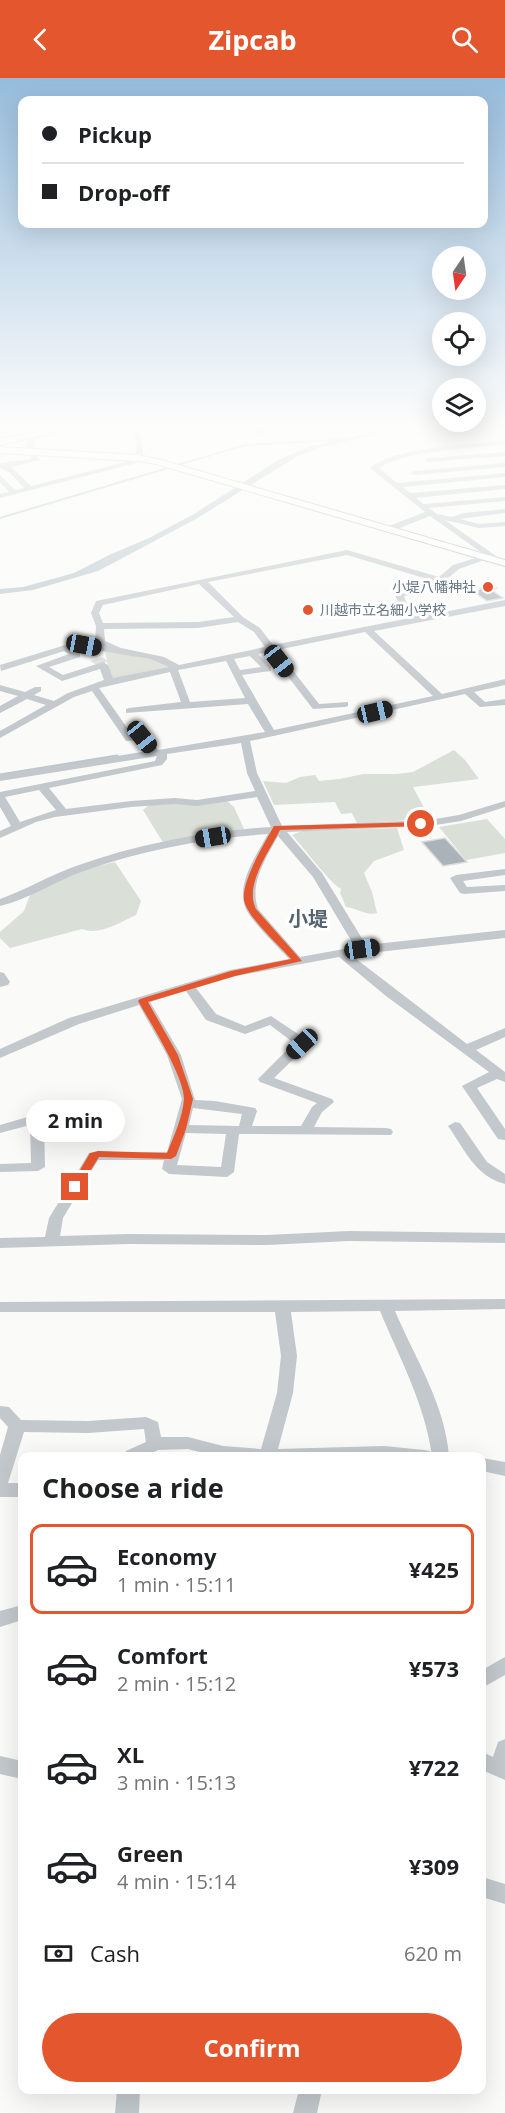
<!DOCTYPE html>
<meta charset="utf-8">
<style>
body{margin:0;font-family:"Open Sans","Noto Sans JP",sans-serif;background:#f6f6f6;color:#202124;height:100vh;display:flex;flex-direction:column;font-size:22px;white-space:nowrap}
*{box-sizing:border-box;margin:0}
p{font-size:20px;color:#757577}
.icon{flex:none;width:33px;height:33px;fill:none;stroke:currentColor;stroke-width:2;stroke-linecap:round;stroke-linejoin:round}
.map{position:relative;flex:1;overflow:hidden}
.side{position:absolute;left:18px;top:1374px;width:468px;height:642px;display:flex;flex-direction:column;background:#fff;border-radius:12px;box-shadow:0 6px 24px #0002}
.side>*{flex:none}
.banner{position:absolute;left:18px;top:18px;width:470px;height:132px;border-radius:12px;box-shadow:0 6px 24px #0002;display:grid;align-content:center;height:132px;padding:0 24px;background:#fff}
.needle{width:39px;rotate:193deg}
.fabs{position:absolute;left:432px;top:168px;display:grid;gap:12px}
.fabs a{display:grid;place-items:center;width:54px;height:54px;border-radius:50%;background:#fff;box-shadow:0 6px 24px #0002;font-size:30px}
.end{position:absolute;width:27px;height:27px;margin:-14px;border:8px solid #e4572e;background:#fff;box-shadow:0 0 0 3px #fff}
.from{border-radius:50%}
.bubble{position:absolute;height:42px;border-radius:21px;background:#fff;box-shadow:0 6px 24px #0002;font-size:20px;font-weight:700;line-height:42px;text-align:center}
.car{position:absolute;width:18px;height:36px;margin:-18px -9px;border-radius:8px;box-shadow:0 0 4px 2px #0007;background:linear-gradient(#222 24%,#8ab4d8 0 40%,#222 0 76%,#8ab4d8 0 86%,#222 0)}
.banner b{display:flex;align-items:center;gap:21px;height:57px;font-size:22px}
.banner b+b{border-top:2px solid #e0e0e0}
.banner i{width:15px;height:15px;background:#202124}
ul{padding:0;list-style:none}
li{display:flex;align-items:center;gap:18px;height:90px;margin:0 12px 9px;padding:0 12px;border:3px solid transparent;border-radius:12px}
li div{flex:1}
li b{display:block;font-size:22px}
li em{font-style:normal;font-weight:700}
li.on{border-color:#e4572e}
li>.icon{width:54px;height:54px;stroke-width:1.5}
h2{padding:0 24px;font-size:27px;line-height:72px}
.pay{display:flex;align-items:center;gap:15px;height:66px;padding:0 24px;font-size:22px}
.pay p{margin-inline-start:auto}
.primary-button{display:flex;gap:12px;margin-top:auto;padding:12px 24px}
.primary-button a{flex:1;height:69px;border-radius:36px;background:#e4572e;color:#fff;font-size:24px;font-weight:700;line-height:69px;text-align:center}
header{display:flex;justify-content:space-between;align-items:center;height:78px;padding:0 24px;background:#e4572e;color:#fff;font-size:27px;font-weight:700}
.map>svg:first-child{display:block}
.green{fill:#dadfd7}
.water{fill:#bbc7cb}
.lines{fill:none;stroke-linecap:round;stroke-linejoin:round}
.stream-far1{stroke:#bbc7cb;stroke-width:2}
.stream{stroke:#bbc7cb;stroke-width:3}
.building{fill:#aab3b9;stroke:#dcdcda;stroke-width:1.5}
.major-casing{stroke:#b5babe;stroke-width:2}
.minor{fill:#c3c8cc;fill-rule:evenodd}
.major{fill:#fff;fill-rule:evenodd}
.route{fill:#e4572e}
.poi-dot{fill:#e4572e;stroke:#fff;stroke-width:2}
.labels{text-anchor:middle;stroke-width:6;stroke-linejoin:round;paint-order:stroke}
.far-poi-label{font-size:14px;fill:#657683;stroke:#fff;text-anchor:end}
.quarter-label{font-size:20px;font-weight:bold;fill:#57646e;stroke:#fff}
</style>
<header><svg class="icon" aria-label="back" viewBox="0 0 24 24"><path d="M15 5l-7 7 7 7"/></svg>Zipcab<svg class="icon" aria-label="search" viewBox="0 0 24 24"><circle cx="10" cy="10" r="6"/><path d="M15 15l6 6"/></svg></header>
<div class="map">
<svg width="505" height="2035" viewBox="0 0 505 2035">
<rect width="100%" height="100%" fill="#fafaf8"/>
<path class="green" d="M 105,572 L 150,581 L 170,589 L 112,601 L 107,584 L 97,587 L 90,583 L 103,579 L 107,583 Z
M 454,672 L 465,682 L 479,701 L 413,709 L 430,741 L 357,745 L 352,735 L 341,736 L 335,724 L 274,727 L 263,703 L 286,705 L 300,699 L 315,697 L 319,703 L 340,701 L 363,696 L 397,696 L 413,694 Z
M 227,723 L 234,729 L 244,751 L 167,764 L 162,763 L 143,732 L 149,727 Z
M 487,741 L 505,761 L 505,775 L 466,782 L 439,749 Z
M 397,750 L 404,772 L 374,783 L 364,795 L 372,814 L 377,835 C 365,838 358,830 346,829 L 340,815 L 341,811 C 328,803 305,771 292,757 L 302,753 Z
M 115,784 L 141,823 L 136,837 C 121,844 99,858 82,851 L 10,870 L 0,860 L 0,854 L 24,833 L 30,817 L 85,791 Z"/>
<path class="water" d="M 413,346 L 465,346 L 392,352 L 319,370 L 296,379 L 196,441 L 98,493 L 33,512 L 0,516 L 0,511 L 23,509 L 74,495 L 109,477 L 149,460 L 194,436 L 278,382 L 311,368 Z"/>
<g class="lines">
<path class="stream-far1" d="M 0,440 L 245,367 L 338,362"/>
<path class="stream" d="M 0,697 L 117,678"/>
</g>
<path class="building" d="M 484,507 L 497,510 L 493,513 L 503,520 L 487,523 L 475,515 Z
M 445,760 L 467,784 L 443,788 L 422,764 Z"/>
<g class="lines">
<defs>
<path id="major" d="M 76,346 L 92,346 L 0,367 L 0,361 Z
M 0,369 L 138,377 L 158,381 L 505,482 L 505,488 L 156,386 L 138,383 L 0,375 Z"/>
</defs>
<use href="#major" class="major-casing"/>
<path class="minor" d="M 53,346 L 61,346 L 69,351 L 63,352 Z
M 128,346 L 134,346 L 143,365 L 143,378 L 136,385 L 0,420 L 0,416 L 9,414 L 0,404 L 0,397 L 15,412 L 24,410 L 10,395 L 0,390 L 0,385 L 32,381 L 27,373 L 27,357 L 34,359 L 35,373 L 40,382 L 11,389 L 31,408 L 125,384 C 144,375 136,361 128,346 Z
M 235,346 L 244,346 L 269,356 L 263,357 Z
M 505,363 L 505,367 C 472,370 406,372 379,390 L 397,405 L 505,395 L 505,399 L 402,409 L 411,415 L 505,407 L 505,411 L 416,420 L 424,426 L 505,419 L 505,423 L 429,430 L 437,436 L 452,439 L 464,435 L 505,431 L 505,435 L 460,441 L 479,446 L 505,444 L 505,448 L 479,450 L 445,442 L 496,478 L 493,482 L 487,481 L 459,491 L 435,511 L 404,518 L 406,524 L 424,538 L 505,522 L 505,528 L 374,553 L 442,616 L 505,601 L 505,607 L 474,614 L 485,624 L 505,621 L 505,627 L 480,629 L 465,616 L 250,663 L 257,695 L 282,748 L 429,742 L 459,737 L 505,723 L 505,729 L 461,743 L 429,748 L 287,754 L 322,795 L 366,867 L 505,852 L 505,860 L 351,877 L 467,966 L 505,950 L 505,959 L 476,972 L 505,994 L 505,1004 L 497,1001 L 477,1010 L 505,1051 L 505,1062 L 498,1061 L 462,1008 L 489,994 L 386,918 L 339,879 L 236,898 L 196,910 L 216,936 L 245,948 L 271,938 L 307,962 L 308,965 L 307,968 L 274,1000 L 332,1021 L 334,1024 L 322,1034 L 314,1049 L 386,1050 L 391,1051 L 393,1054 L 391,1057 L 239,1056 L 234,1094 L 227,1099 L 169,1096 L 162,1091 L 164,1082 L 98,1082 L 63,1140 L 60,1158 L 129,1156 L 267,1157 L 349,1153 L 505,1155 L 505,1165 L 349,1163 L 267,1167 L 129,1166 L 0,1170 L 0,1160 L 45,1159 L 49,1140 L 89,1075 L 167,1074 L 182,1021 L 167,977 L 139,927 L 79,946 L 0,980 L 0,971 L 69,940 L 230,892 L 289,881 C 278,869 252,844 246,831 C 235,807 257,776 268,756 C 207,760 142,772 84,793 C 56,803 29,821 0,828 L 0,821 C 26,812 50,797 76,788 C 138,766 206,753 271,749 L 257,719 L 197,728 L 175,726 L 131,729 L 55,739 L 36,744 L 0,760 L 0,753 L 11,748 L 0,729 L 0,714 L 155,683 L 157,678 L 0,703 L 0,697 L 148,673 L 140,662 L 126,663 L 92,613 L 74,619 L 0,660 L 0,653 L 46,627 L 27,621 L 0,635 L 0,628 L 18,618 L 0,613 L 0,607 L 25,614 L 35,609 L 41,609 L 41,613 L 34,617 L 54,623 L 68,615 L 104,602 L 100,591 L 62,603 L 36,588 L 69,576 L 64,573 L 1,593 L 0,587 L 72,565 L 98,567 L 95,564 L 96,548 L 91,535 L 96,523 L 347,472 L 439,499 L 453,487 L 485,477 L 430,438 L 395,452 L 389,452 L 389,448 L 425,434 L 370,390 C 394,369 473,366 505,363 ZM 347,477 L 434,503 L 429,507 L 395,517 L 399,527 L 415,539 L 273,567 L 260,550 L 243,539 L 208,504 ZM 199,506 L 234,539 L 198,544 L 103,545 L 99,535 L 103,527 ZM 238,544 L 254,554 L 265,569 L 179,587 L 164,579 L 121,570 L 105,563 L 104,551 L 198,550 ZM 365,554 L 433,618 L 274,652 L 242,597 L 271,593 L 271,589 L 258,576 L 269,574 L 313,631 L 345,629 L 348,628 L 348,624 L 319,626 L 277,572 ZM 84,570 L 150,581 L 169,589 L 113,600 L 108,587 L 103,584 L 63,597 L 49,589 L 80,579 L 80,575 L 73,571 ZM 250,578 L 261,589 L 240,592 L 234,581 ZM 226,583 L 245,620 L 190,624 L 178,592 ZM 170,594 L 181,624 L 129,630 L 126,631 L 126,635 L 248,626 L 265,654 L 158,672 L 146,657 L 133,658 L 99,610 ZM 241,665 L 247,695 L 255,713 L 197,722 L 175,720 L 131,723 L 66,731 L 49,710 L 162,687 L 167,681 L 167,676 ZM 39,712 L 56,732 L 20,744 L 5,719 ZM 278,758 L 313,799 L 355,869 L 300,879 L 258,831 C 249,806 266,780 278,758 ZM 186,913 L 206,942 L 245,956 L 270,947 L 294,965 L 258,1001 L 260,1004 L 317,1025 L 312,1029 L 301,1048 L 252,1048 L 257,1033 L 255,1030 L 215,1023 L 195,1022 L 181,977 L 150,924 ZM 193,1030 L 242,1036 L 239,1048 L 189,1047 ZM 186,1055 L 226,1056 L 221,1089 L 177,1087 Z
M 505,374 L 505,378 L 429,384 L 425,382 L 429,380 Z
M 505,385 L 505,389 L 414,397 L 410,395 L 414,393 Z
M 505,791 L 505,797 L 463,803 L 467,809 L 505,807 L 505,813 L 464,816 L 460,815 L 450,800 L 456,797 Z
M 0,894 L 4,895 L 10,904 L 8,907 L 0,909 Z
M 31,1038 L 42,1040 L 44,1043 L 45,1089 L 38,1093 L 0,1094 L 0,1086 L 31,1085 L 30,1047 L 0,1055 L 0,1047 Z
M 455,1044 L 460,1045 L 487,1084 L 505,1096 L 505,1106 C 475,1098 465,1072 448,1048 Z
M 505,1221 L 505,1231 L 395,1233 C 415,1280 445,1326 449,1378 L 216,1378 L 188,1371 L 158,1372 L 146,1378 L 124,1378 L 126,1373 L 146,1364 L 144,1351 L 88,1355 L 24,1354 L 8,1405 L 22,1405 L 22,1419 L 0,1419 L 0,1377 L 8,1349 L 0,1340 L 0,1328 L 9,1329 L 21,1342 L 88,1343 L 146,1339 L 158,1344 L 161,1359 L 188,1359 L 223,1368 L 261,1371 L 277,1315 L 281,1278 L 275,1234 L 0,1234 L 0,1224 ZM 380,1233 C 400,1281 425,1326 432,1378 L 430,1373 L 424,1372 L 384,1368 L 278,1371 L 293,1315 L 297,1278 L 291,1234 Z
M 482,1380 L 505,1384 L 505,1398 L 482,1393 Z
M 22,1527 L 22,1542 L 0,1549 L 0,1533 Z
M 505,1579 L 505,1597 L 482,1610 L 482,1592 Z
M 505,1661 L 505,1702 L 482,1692 L 482,1674 L 493,1679 L 498,1664 Z
M 0,1678 L 22,1683 L 22,1701 L 0,1696 Z
M 482,1799 L 505,1806 L 505,1826 L 482,1819 Z
M 117,2012 L 140,2012 L 139,2035 L 115,2035 Z
M 299,2012 L 322,2012 L 317,2035 L 293,2035 Z"/>
<use href="#major" class="major"/>
</g>
<linearGradient id="sky" x2="0" y2="1"><stop stop-color="#96bcdc"/><stop offset="0.55" stop-color="#fdfdfc"/><stop offset="1" stop-color="#fdfdfc" stop-opacity="0"/></linearGradient>
<rect width="505" height="631" fill="url(#sky)"/>
<path class="route" d="M 424,744 L 425,746 L 421,748 L 280,752 C 269,774 244,807 256,831 L 302,883 L 235,898 L 148,924 L 178,977 L 193,1021 L 186,1051 L 176,1078 L 171,1081 L 99,1079 L 79,1111 L 71,1111 L 70,1109 L 90,1075 L 98,1073 L 167,1075 C 174,1058 183,1038 184,1021 C 184,998 150,944 138,923 L 140,921 L 231,893 L 291,881 C 280,868 246,838 244,822 C 241,804 265,764 274,748 Z"/>
<g class="poi-dot">
<circle cx="488" cy="509" r="6"/>
<circle cx="308" cy="532" r="6"/>
</g>
<g class="labels">
<g class="far-poi-label">
<text x="476" y="514">小堤八幡神社</text>
<text x="320" y="537" text-anchor="start">川越市立名細小学校</text>
</g>
<g class="quarter-label">
<text x="308" y="848">小堤</text>
</g>
</g>
</svg>
<div class="fabs">
<a><svg class="needle" viewBox="-14 -14 28 28"><path d="M0-13l5 13h-10z" fill="#e53935"/><path d="M0 13l5-13h-10z" fill="#757577"/></svg></a>
<a><svg class="icon" aria-label="locate" viewBox="0 0 24 24"><circle cx="12" cy="12" r="6"/><path d="M12 2v4M12 18v4M2 12h4M18 12h4"/></svg></a>
<a><svg class="icon" aria-label="layers" viewBox="0 0 24 24"><path d="M12 4l9 5-9 5-9-5zM3 14l9 5 9-5"/></svg></a>
</div>
<i class="end from" style="left:421px;top:746px"></i>
<i class="end" style="left:75px;top:1109px"></i>
<div class="bubble" style="left:26px;top:1022px;width:99px">2 min</div>
<i class="car" style="left:84px;top:567px;rotate:101deg"></i>
<i class="car" style="left:279px;top:583px;rotate:142deg"></i>
<i class="car" style="left:375px;top:634px;rotate:77deg"></i>
<i class="car" style="left:142px;top:659px;rotate:141deg"></i>
<i class="car" style="left:213px;top:759px;rotate:261deg"></i>
<i class="car" style="left:362px;top:871px;rotate:82deg"></i>
<i class="car" style="left:302px;top:966px;rotate:227deg"></i>
<div class="banner">
<b><i class="from"></i>Pickup</b>
<b><i></i>Drop-off</b>
</div>
<section class="side">
<h2>Choose a ride</h2>
<ul>
<li class="on"><svg class="icon" aria-label="car" viewBox="0 0 24 24"><path d="M5 17H2v-5l4-1 3-4h7l3 4 3 1v5h-3M9 17h6M6 11h13"/><circle cx="7" cy="17" r="2"/><circle cx="17" cy="17" r="2"/></svg><div><b>Economy</b><p>1 min · 15:11</p></div><em>¥425</em></li>
<li><svg class="icon" aria-label="car" viewBox="0 0 24 24"><path d="M5 17H2v-5l4-1 3-4h7l3 4 3 1v5h-3M9 17h6M6 11h13"/><circle cx="7" cy="17" r="2"/><circle cx="17" cy="17" r="2"/></svg><div><b>Comfort</b><p>2 min · 15:12</p></div><em>¥573</em></li>
<li><svg class="icon" aria-label="car" viewBox="0 0 24 24"><path d="M5 17H2v-5l4-1 3-4h7l3 4 3 1v5h-3M9 17h6M6 11h13"/><circle cx="7" cy="17" r="2"/><circle cx="17" cy="17" r="2"/></svg><div><b>XL</b><p>3 min · 15:13</p></div><em>¥722</em></li>
<li><svg class="icon" aria-label="car" viewBox="0 0 24 24"><path d="M5 17H2v-5l4-1 3-4h7l3 4 3 1v5h-3M9 17h6M6 11h13"/><circle cx="7" cy="17" r="2"/><circle cx="17" cy="17" r="2"/></svg><div><b>Green</b><p>4 min · 15:14</p></div><em>¥309</em></li>
</ul>
<div class="pay"><svg class="icon" aria-label="cash" viewBox="0 0 24 24"><path d="M3 7h18v10H3z"/><circle cx="12" cy="12" r="2"/></svg>Cash<p>620 m</p></div>
<div class="primary-button"><a>Confirm</a></div>
</section>
</div>
